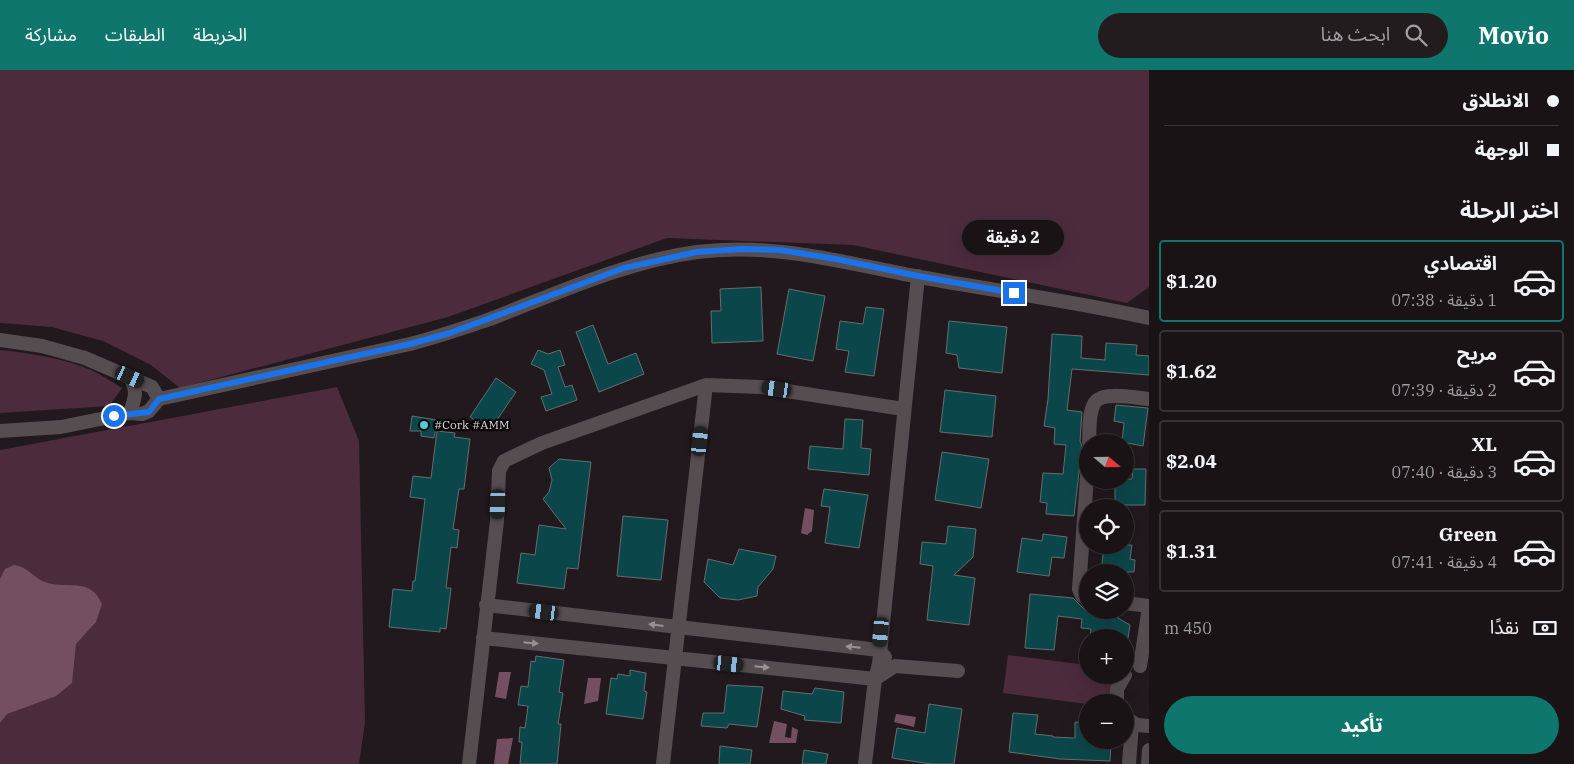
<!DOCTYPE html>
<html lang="ar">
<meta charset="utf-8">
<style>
body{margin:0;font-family:"IBM Plex Serif","Noto Sans Arabic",serif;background:#221c1f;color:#f1f3f6;direction:rtl;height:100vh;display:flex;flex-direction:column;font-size:19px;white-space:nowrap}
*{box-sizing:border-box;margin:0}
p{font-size:16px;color:#9f9ea1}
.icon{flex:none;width:28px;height:28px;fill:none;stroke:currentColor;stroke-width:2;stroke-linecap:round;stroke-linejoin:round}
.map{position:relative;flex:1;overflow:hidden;direction:ltr}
.side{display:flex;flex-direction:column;background:#191316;width:425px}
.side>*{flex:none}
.top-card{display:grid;align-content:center;height:110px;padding:0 15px;background:#191316}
.needle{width:32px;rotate:110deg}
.tools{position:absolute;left:1079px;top:364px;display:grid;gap:10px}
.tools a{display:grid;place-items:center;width:55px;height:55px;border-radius:50%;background:#191316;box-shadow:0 5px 20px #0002,0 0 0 1px #373235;font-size:25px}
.end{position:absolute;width:22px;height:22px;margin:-11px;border:6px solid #1a73e8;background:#fff;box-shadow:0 0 0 2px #fff}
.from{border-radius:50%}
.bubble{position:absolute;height:35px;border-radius:18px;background:#191316;box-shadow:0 5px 20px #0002,0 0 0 1px #373235;font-size:16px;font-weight:700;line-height:35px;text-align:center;direction:rtl}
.car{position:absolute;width:15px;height:30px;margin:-15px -8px;border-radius:6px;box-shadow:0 0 4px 1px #0007;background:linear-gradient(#222 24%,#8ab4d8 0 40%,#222 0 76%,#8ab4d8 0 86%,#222 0)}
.top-card b{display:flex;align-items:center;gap:18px;height:48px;font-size:19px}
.top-card b+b{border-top:1px solid #373235}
.top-card i{width:12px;height:12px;background:#f1f3f6}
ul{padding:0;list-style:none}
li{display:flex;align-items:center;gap:15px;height:82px;margin:0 10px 8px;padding:0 5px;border:2px solid #373235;border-radius:5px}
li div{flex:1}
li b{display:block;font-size:19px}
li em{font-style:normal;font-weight:700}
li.on{border-color:#0f766e}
li>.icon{width:45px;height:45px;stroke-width:1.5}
h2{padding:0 15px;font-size:22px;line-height:60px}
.pay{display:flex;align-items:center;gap:12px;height:55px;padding:0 15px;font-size:19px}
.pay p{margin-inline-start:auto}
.action{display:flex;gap:10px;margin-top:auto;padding:10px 15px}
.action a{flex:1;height:58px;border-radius:30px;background:#0f766e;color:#fff;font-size:20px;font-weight:700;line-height:58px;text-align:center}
header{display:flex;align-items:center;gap:30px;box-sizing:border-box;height:70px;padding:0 25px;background:#0f766e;color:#fff}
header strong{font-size:24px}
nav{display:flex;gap:28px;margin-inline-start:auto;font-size:18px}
.search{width:350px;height:45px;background:#221c1f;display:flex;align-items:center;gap:12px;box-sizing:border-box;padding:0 18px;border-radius:28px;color:#9f9ea1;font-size:19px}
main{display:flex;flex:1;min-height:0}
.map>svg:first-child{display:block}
.green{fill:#4c2b3d}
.water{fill:#744f62}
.building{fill:#0b474a;stroke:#636e6e}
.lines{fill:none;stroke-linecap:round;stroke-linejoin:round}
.minor{stroke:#564d51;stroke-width:14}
.oneway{fill:#989294}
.route{stroke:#1a73e8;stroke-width:6}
.poi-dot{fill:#51ccd3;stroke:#080607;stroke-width:2}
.labels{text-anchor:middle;stroke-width:4.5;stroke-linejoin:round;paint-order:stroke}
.poi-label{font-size:12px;fill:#dbd6d8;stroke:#080607;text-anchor:start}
</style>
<header>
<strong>Movio</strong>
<div class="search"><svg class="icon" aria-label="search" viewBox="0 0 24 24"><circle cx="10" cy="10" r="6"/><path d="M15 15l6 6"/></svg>ابحث هنا</div>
<nav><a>الخريطة</a><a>الطبقات</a><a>مشاركة</a></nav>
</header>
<main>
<section class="side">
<div class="top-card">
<b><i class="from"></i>الانطلاق</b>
<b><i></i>الوجهة</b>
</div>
<h2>اختر الرحلة</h2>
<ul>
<li class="on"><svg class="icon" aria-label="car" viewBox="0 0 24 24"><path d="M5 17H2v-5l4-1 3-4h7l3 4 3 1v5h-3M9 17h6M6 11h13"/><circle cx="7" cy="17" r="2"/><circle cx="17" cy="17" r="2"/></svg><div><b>اقتصادي</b><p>1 دقيقة · 07:38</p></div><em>$1.20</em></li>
<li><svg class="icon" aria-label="car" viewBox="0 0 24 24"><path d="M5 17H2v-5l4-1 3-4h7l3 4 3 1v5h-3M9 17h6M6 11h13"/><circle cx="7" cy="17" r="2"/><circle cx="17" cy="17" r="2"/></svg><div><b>مريح</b><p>2 دقيقة · 07:39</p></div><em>$1.62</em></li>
<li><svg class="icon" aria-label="car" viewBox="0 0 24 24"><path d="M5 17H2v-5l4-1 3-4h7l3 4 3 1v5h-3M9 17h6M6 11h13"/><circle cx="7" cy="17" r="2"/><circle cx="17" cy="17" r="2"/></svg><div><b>XL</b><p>3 دقيقة · 07:40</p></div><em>$2.04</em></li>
<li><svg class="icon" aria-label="car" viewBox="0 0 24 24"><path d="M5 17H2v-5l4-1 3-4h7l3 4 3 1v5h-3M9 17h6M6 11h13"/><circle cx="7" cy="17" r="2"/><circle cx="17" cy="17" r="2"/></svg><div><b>Green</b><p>4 دقيقة · 07:41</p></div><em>$1.31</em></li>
</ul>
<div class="pay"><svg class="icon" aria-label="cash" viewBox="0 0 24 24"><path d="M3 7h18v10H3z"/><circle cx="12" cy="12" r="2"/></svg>نقدًا<p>450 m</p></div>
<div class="action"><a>تأكيد</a></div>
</section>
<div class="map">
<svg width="1149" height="694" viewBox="0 0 1149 694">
<rect width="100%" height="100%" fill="#21191d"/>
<path class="green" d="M 0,0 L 1149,0 L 1149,217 L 1127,233 L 853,175 L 667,168 L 448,247 L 180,318 L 151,295 L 103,271 L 52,257 L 0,253 Z
M 0,280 C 30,283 63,288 91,300 C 102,305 112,312 122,318 L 109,336 L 0,343 Z
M 337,317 L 359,371 L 365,653 L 359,694 L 0,694 L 0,380 Z
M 1008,585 L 1087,595 L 1088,605 L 1116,605 L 1111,616 L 1112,632 L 1088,632 L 1087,634 L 1003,623 Z"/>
<path class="water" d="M 805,438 L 814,440 L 812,461 L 807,465 L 801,463 Z
M 14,495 C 29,497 35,510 48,513 C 69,519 90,507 102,534 L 96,552 L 76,574 L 72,613 L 56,626 L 7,644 L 0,653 L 0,509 L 5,499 Z
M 499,602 L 511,602 L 506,629 L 495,627 Z
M 588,608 L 601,608 L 598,631 L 584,634 Z
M 896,644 L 916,647 L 914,657 L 894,652 Z
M 774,651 L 787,654 L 785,667 L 791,668 L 792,657 L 798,660 L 796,673 L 769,673 Z
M 513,668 L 508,694 L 494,694 L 497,669 Z"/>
<path class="building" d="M 761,217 L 763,271 L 712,273 L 711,241 L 721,241 L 720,219 Z
M 789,219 L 825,226 L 813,291 L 777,284 Z
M 866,237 L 884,239 L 874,306 L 845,302 L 849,281 L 836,279 L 840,251 L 863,254 Z
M 949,251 L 1007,257 L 1002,303 L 959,298 L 957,285 L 946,283 Z
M 593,255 L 608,294 L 636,283 L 644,304 L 599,322 L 576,262 Z
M 1052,264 L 1082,266 L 1081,288 L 1105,290 L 1106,273 L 1137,275 L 1136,285 L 1149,286 L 1149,305 L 1072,299 L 1067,340 L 1082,342 L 1080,371 L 1082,376 L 1074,446 L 1046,444 L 1047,433 L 1040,432 L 1043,403 L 1063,404 L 1066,375 L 1054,374 L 1055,358 L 1044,356 L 1048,329 Z
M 538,280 L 548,284 L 560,280 L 565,295 L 558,297 L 565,317 L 572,315 L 577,330 L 546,341 L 541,327 L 552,324 L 544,300 L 531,294 Z
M 496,308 L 516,322 L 490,360 L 470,347 Z
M 945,320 L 996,326 L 992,367 L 940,362 Z
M 1116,335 L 1148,338 L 1143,376 L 1122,372 L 1124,353 L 1114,351 Z
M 412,346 L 437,350 L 434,368 L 421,366 L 421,361 L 410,361 Z
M 845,349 L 863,350 L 861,378 L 871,379 L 869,405 L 808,399 L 810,376 L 843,379 Z
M 437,361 L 455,363 L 454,367 L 470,369 L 464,419 L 459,419 L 453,459 L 459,460 L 457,478 L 451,477 L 446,518 L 451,518 L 446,559 L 440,558 L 440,562 L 389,557 L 393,519 L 412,521 L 413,511 L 415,511 L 425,429 L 410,427 L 413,406 L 431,408 Z
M 942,382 L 989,389 L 981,438 L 935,430 Z
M 559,389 L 591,392 L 578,499 L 567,498 L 564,519 L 517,513 L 521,483 L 535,485 L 539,455 L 566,459 L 543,429 L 549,422 L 552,410 L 549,398 Z
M 1133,399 L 1146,399 L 1145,435 L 1115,435 L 1115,410 L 1132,409 Z
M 824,419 L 868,425 L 859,478 L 825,473 L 830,437 L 821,436 Z
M 623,446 L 668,450 L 661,510 L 617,506 Z
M 948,456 L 976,459 L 973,487 L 954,505 L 975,508 L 969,555 L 927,550 L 933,496 L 920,494 L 922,472 L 946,474 Z
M 1043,464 L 1067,467 L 1064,488 L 1052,487 L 1049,506 L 1017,502 L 1022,468 L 1042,471 Z
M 1104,475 L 1132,475 L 1130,489 L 1135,490 L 1134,502 L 1101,502 Z
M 739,479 L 776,486 L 773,499 L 758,517 L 757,526 L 738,530 L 720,528 L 704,512 L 708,489 L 733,495 Z
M 1030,524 L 1073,528 L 1085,540 L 1118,540 L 1118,548 L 1130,555 L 1128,568 L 1090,568 L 1091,559 L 1081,558 L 1082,549 L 1058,546 L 1054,580 L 1025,578 Z
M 536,586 L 564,590 L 559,622 L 563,623 L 558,654 L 561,654 L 557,694 L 520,694 L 522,672 L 519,672 L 520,657 L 525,658 L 528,636 L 518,635 L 521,616 L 528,617 L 531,591 L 535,592 Z
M 630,600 L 646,603 L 644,621 L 647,622 L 643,649 L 606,644 L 611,608 L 617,609 L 618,604 L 630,606 Z
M 727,615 L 763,617 L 757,657 L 729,654 L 727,658 L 701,656 L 703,643 L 724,643 Z
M 815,618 L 844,622 L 841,653 L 804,650 L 805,646 L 781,639 L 783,621 L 812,624 Z
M 929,634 L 962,639 L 954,694 L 931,694 L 892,688 L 897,658 L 925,663 Z
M 1013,643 L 1038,645 L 1035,664 L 1053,666 L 1053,667 L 1075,668 L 1075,652 L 1088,653 L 1088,670 L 1099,670 L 1099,674 L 1111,674 L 1110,691 L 1060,689 L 1009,682 Z
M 720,676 L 752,680 L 750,694 L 719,694 Z
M 804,680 L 828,684 L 826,694 L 802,694 Z"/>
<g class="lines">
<path class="minor" d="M 0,270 L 42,276 L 85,288 L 152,317 L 159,329
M 130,343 C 135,327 138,322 130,307
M 0,361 L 61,357 L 130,343 L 142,344 L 149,341 L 159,329 L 410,274 C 437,267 464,258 490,249 C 558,223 624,192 697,182 C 773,172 845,193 920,207 C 996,221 1073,231 1149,248
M 1089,372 C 1090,361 1088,345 1094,334 C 1100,320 1136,328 1149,329
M 1088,392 L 1079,519 L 1082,526 L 1088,528
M 1125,533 L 1149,536
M 486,535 L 879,580 L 885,587
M 483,568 L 875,609 L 895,596 L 958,601
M 1140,596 L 1149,537
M 1117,632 L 1117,619 L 1125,605
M 1126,648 L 1137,655 L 1149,656
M 469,694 L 497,451 L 499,401 L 504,391 L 542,373 L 706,315 L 761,317 L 903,339
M 663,694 L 706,315
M 865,694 L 875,609 L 879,594 L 918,206
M 1129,694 L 1132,653
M 1148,694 L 1149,680"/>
</g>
<defs><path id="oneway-solid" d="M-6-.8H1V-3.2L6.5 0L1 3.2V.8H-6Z" transform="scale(1.25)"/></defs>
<g class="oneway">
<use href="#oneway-solid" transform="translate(656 555) rotate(-173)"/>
<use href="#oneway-solid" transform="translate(531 573) rotate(6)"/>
<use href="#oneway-solid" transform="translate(853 577) rotate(-174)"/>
<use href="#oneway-solid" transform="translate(762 597) rotate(6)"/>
</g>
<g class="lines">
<path class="route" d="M 114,346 L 149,342 L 159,329 L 410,274 L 450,263 L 624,198 L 697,182 L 742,179 L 780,180 L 836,189 L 918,206 L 1014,223"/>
</g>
<circle class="poi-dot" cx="424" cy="355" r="5"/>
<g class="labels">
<g class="poi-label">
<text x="434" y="359">#Cork #AMM</text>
</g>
</g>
</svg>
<div class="tools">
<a><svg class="needle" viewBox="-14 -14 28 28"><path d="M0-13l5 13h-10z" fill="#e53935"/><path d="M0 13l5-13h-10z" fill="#9f9ea1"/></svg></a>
<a><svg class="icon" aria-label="locate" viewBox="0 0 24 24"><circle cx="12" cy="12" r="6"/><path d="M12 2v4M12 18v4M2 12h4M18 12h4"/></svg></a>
<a><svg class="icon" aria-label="layers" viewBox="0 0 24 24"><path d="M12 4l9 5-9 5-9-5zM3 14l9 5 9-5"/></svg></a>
<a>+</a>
<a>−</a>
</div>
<i class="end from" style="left:114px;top:346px"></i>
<i class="end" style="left:1014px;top:223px"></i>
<div class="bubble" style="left:962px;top:150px;width:102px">2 دقيقة</div>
<i class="car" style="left:130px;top:307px;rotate:115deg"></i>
<i class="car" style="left:777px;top:319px;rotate:278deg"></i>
<i class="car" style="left:700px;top:371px;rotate:6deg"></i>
<i class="car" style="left:498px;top:434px;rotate:182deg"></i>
<i class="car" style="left:544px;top:542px;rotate:277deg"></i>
<i class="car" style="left:881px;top:562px;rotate:185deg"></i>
<i class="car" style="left:729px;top:594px;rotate:96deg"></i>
</div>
</main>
